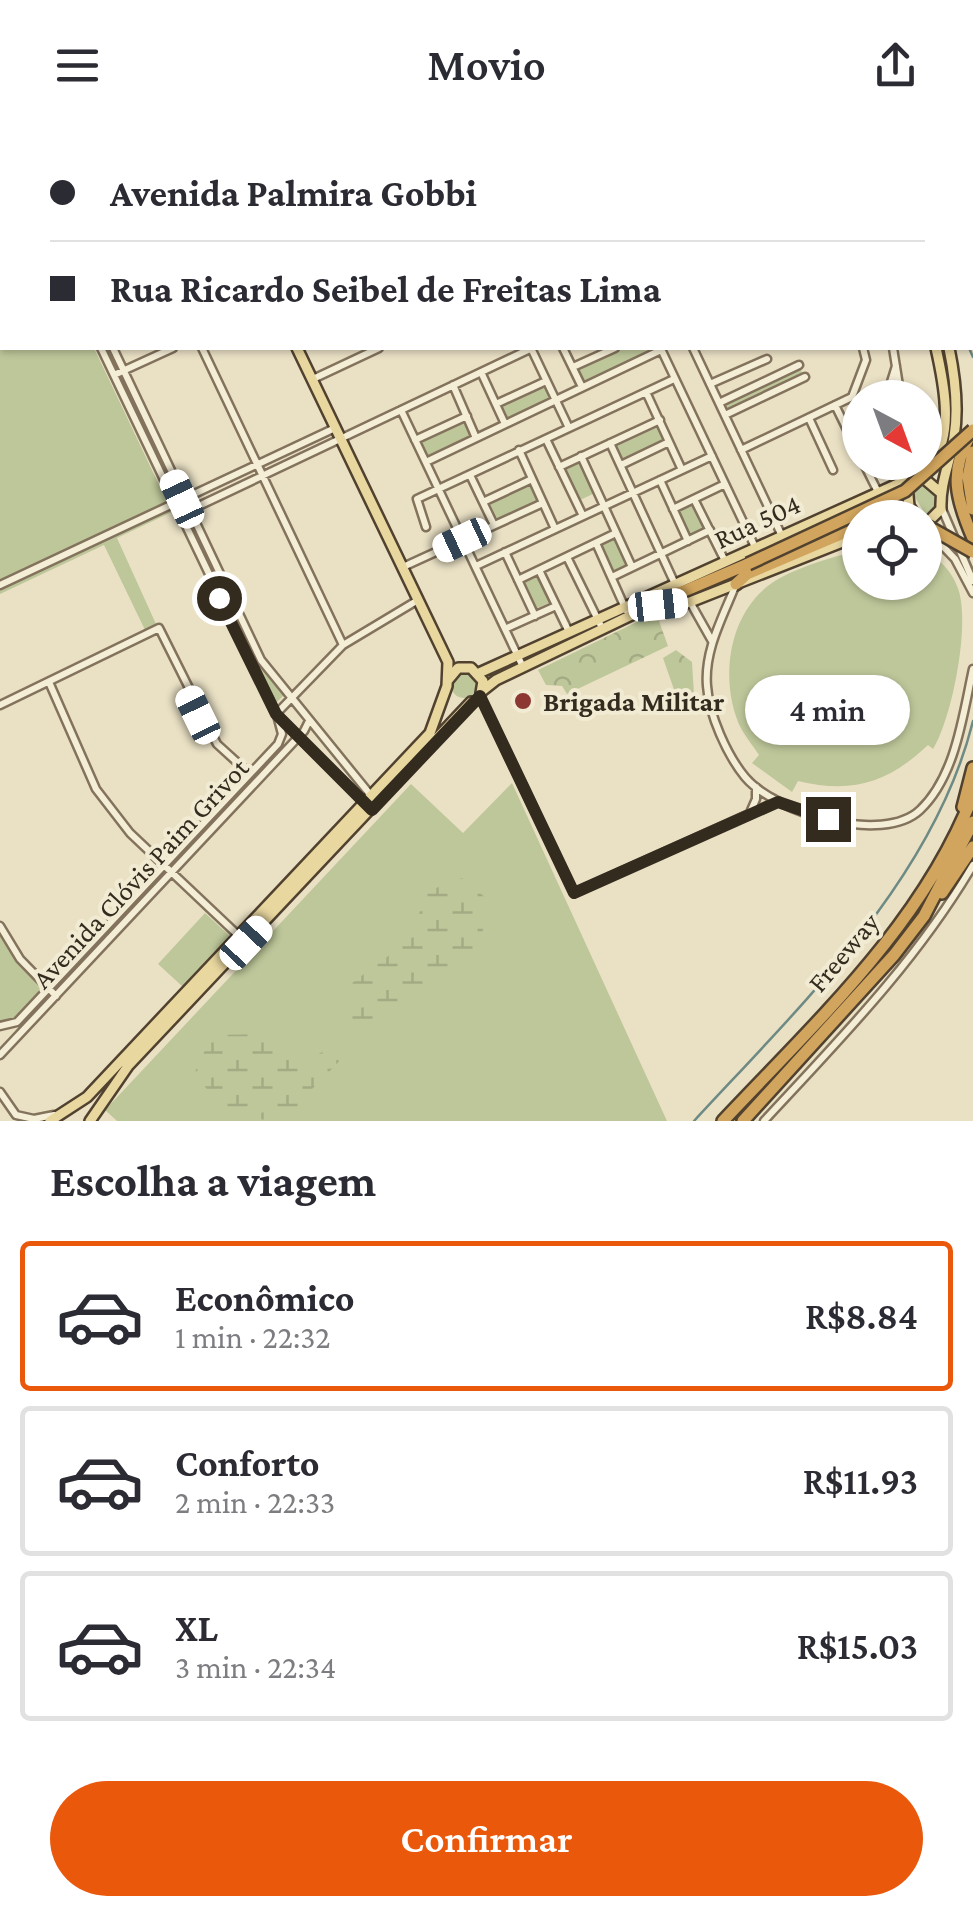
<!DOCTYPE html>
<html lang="pt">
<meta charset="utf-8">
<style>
body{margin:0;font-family:"Crimson Pro",serif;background:#f2f2f3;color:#2b2b33;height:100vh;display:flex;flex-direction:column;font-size:38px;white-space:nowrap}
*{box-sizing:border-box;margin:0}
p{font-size:32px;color:#7c7c81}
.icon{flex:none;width:55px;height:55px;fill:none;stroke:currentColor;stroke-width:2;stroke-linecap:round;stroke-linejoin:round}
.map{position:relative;height:991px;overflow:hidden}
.panel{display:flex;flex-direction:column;background:#fff;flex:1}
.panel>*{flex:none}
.hud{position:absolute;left:0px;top:0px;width:975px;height:220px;box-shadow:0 2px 8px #0004;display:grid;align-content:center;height:220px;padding:0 50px;background:#fff}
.needle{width:65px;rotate:139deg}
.buttons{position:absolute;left:842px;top:250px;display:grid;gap:20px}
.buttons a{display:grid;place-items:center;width:100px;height:100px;border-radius:50%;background:#fff;box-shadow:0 2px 8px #0004;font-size:50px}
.end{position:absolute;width:45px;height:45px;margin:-22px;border:12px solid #342b1f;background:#fff;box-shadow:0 0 0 5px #fff}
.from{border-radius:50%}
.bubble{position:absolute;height:70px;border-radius:35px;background:#fff;box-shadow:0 2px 8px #0004;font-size:32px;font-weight:600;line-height:70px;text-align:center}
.car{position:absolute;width:30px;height:60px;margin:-30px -15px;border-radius:12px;box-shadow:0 0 8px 2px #0007;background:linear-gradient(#fff 24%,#345 0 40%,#fff 0 76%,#345 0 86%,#fff 0)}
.hud b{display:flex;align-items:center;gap:35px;height:95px;font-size:38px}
.hud b+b{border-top:2px solid #e1e1e2}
.hud i{width:25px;height:25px;background:#2b2b33}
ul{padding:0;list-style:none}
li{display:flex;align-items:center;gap:30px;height:150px;margin:0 20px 15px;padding:0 30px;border:5px solid #e1e1e2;border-radius:10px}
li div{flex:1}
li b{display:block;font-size:38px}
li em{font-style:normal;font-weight:600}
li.selected{border-color:#ea580c}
li>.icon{width:90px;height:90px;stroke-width:1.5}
h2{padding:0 50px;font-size:45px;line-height:120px}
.action{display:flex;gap:20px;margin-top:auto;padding:20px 50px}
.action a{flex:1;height:115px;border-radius:60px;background:#ea580c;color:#fff;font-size:40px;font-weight:600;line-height:115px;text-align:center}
header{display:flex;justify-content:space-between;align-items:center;height:130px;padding:0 50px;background:#fff;font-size:45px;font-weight:600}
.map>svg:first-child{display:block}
.green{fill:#bec79a}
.forest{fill:url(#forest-crowns)}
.wetland{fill:url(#wetland-marsh)}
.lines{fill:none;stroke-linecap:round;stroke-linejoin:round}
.stream{stroke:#6e8a85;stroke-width:2.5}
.minor-casing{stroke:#83735d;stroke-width:11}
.major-casing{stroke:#514230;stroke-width:14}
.highway-casing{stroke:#514230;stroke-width:16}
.minor{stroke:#f5eed7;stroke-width:6}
.major{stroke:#e9d7a0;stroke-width:9}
.highway{stroke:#d1a55d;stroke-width:11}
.highway-bridge-casing{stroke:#514230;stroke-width:16;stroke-linecap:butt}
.highway-bridge{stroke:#d1a55d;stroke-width:11}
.route{stroke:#342b1f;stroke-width:12}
.poi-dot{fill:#8c3732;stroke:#f2ebd3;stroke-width:4}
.labels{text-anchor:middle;stroke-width:8;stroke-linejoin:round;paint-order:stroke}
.street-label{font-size:28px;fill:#342b1f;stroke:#f2ebd3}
.poi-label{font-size:28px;font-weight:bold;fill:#342b1f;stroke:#f2ebd3;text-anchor:start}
</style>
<header><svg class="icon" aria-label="menu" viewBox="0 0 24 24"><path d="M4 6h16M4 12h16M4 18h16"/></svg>Movio<svg class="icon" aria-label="share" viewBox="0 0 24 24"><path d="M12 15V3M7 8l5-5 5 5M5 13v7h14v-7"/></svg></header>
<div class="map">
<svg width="973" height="991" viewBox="0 0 973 991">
<defs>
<pattern id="forest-crowns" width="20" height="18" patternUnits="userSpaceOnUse" patternTransform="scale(2.5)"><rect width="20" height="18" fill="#bec79a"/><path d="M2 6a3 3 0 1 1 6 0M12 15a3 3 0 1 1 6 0" fill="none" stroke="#a4ab84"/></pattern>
<pattern id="wetland-marsh" width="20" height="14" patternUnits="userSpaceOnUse" patternTransform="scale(2.5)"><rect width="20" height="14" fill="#bec79a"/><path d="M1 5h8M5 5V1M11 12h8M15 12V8" fill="none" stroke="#a4ab84"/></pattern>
</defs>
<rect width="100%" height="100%" fill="#eae1c5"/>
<path class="green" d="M 0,20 L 2,218 L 94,218 L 172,382 L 117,408 L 156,494 L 145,500 L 104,415 L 0,464 Z
M 623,218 L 656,219 L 582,253 L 576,239 Z
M 799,236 L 804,247 L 727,284 L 722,273 Z
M 544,255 L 551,269 L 507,290 L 501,275 Z
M 465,291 L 473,308 L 429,328 L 421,311 Z
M 658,297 L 665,311 L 621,331 L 615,317 Z
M 580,331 L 595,363 L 578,371 L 563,339 Z
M 531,354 L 539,370 L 498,390 L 490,374 Z
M 926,354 L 935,363 L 936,377 L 925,384 L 912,362 Z
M 694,373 L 706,401 L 690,408 L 678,381 Z
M 187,385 L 247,512 L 284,565 L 274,575 Z
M 615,407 L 628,435 L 613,443 L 599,415 Z
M 860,420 L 860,452 L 925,452 L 925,421 C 939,429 951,440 957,456 C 972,489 952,589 933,619 L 928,615 C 888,653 852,664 798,651 L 792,662 L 752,633 L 759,625 C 752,614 743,604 738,592 C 719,544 730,475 780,448 C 804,435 833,427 860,420 Z
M 538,444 L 551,472 L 535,479 L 522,451 Z
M451 555a13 13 0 1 1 26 0a13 13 0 1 1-26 0Z
M 512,653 L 667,991 L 117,991 L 105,980 L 411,654 L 463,703 Z
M 205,783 L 230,806 L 183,857 L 158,834 Z
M 0,805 L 17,833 L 44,859 C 31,873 20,891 0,891 Z"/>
<path class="forest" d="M 643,489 L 659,491 L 668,516 L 567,564 L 562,556 L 546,555 L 538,540 Z
M 676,520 L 692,532 L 694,565 L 678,571 L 663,528 Z"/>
<path class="wetland" d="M 462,748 L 486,768 C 485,863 431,849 375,898 C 349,919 327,945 303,968 L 307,991 C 251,991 225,991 195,942 L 212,905 L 269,904 L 300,935 L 351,905 L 352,853 L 411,809 L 426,762 Z"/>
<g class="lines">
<path class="stream" d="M 871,0 L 873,2
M 969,218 L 973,227
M 694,991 C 801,875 934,749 973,591"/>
<defs>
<path id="minor" d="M 10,0 L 11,2
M 98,0 L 99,2
M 304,0 L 305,2
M 331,0 L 333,2
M 461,0 L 463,2
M 523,0 L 524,2
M 556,0 L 557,2
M 589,0 L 590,2
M 629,0 L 630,2
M 709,0 L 710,2
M 813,0 L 815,2
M 826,0 L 827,2
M 935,0 L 936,2
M 270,2 L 274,0
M 357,2 L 362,0
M 429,2 L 434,0
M 502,2 L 507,0
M 665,2 L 670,0
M 750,2 L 755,0
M 0,5 L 2,10
M 972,79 L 973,80
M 101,218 L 276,584 L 367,676
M 113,218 L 261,530 L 373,668
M 202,218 L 343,515
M 531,218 L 569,298
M 563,218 L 582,257
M 693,218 L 781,404
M 893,218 L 901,268
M 661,219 L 755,417
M 573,237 L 615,218
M 481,242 L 505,294
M 114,245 L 173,218
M 313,249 L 379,218
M 710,254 L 767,229
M 453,255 L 476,308
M 646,262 L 682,340
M 886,268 L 896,236
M 719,273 L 799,235
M 496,274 L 546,251
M 835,275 L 860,326
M 401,280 L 523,537
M 725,285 L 805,247
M 809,288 L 833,340
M 546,309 L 583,386
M 415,310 L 467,286
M 610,313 L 675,454
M 519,320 L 555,399
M 741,320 L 852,267 L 866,230 L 863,218
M 581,326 L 632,437
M 426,332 L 661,220
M 863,332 L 877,360
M 621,335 L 669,312
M 559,337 L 660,290
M 470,345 L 494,395
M 660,350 L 688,411
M 694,369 L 725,431
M 483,372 L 532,349
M 673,379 L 725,354
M 942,379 L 973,451
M 186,382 L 532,218
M 426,397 L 417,369 L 674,249
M 930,403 L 955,429 L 973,463
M 596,413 L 626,480
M 505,422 L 535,486
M 567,427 L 602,498
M 476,436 L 712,326
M 403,437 L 543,373
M 539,440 L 569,502
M 612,447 L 710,400
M 518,450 L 616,403
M 736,454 C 723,487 704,520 707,556 C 709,585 727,625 745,647 C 775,683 883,715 920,680 C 956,646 963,584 973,539
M 0,455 L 335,298
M 690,472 L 712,511
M 507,498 L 556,476
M 49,552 L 96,659 L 130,703 L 240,807
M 480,566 L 574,763 L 776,672
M 0,575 L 159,498 L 217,614 L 250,644
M 276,584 L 343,515 L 418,470
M 749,685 L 756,669 L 756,657
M 0,796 L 20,829 L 56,866
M 0,896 L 17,892 L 278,614 L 282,604 L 277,585
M 0,925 L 304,601 L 309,591
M 0,962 L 16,985 L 34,989 L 54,985
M 764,991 C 840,909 916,832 973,735"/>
<path id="major" d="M 194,0 L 195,2
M 838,0 L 839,2
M 852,0 L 853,2
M 932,331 C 955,304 943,249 936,218
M 921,346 L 941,363
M 907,355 L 909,376 L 917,388
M 925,395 L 941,379 C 940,352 950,333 954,307 C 959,277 955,247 949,218
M 479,543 L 913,347
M 448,550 L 458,538 L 471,538 L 483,551 L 481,563
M 482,561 L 496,550 L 640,481 L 690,472 L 860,405
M 50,991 L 87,967 L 430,603 L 447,556 L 448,532 L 297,218
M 90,991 L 128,936 L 471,572"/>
<path id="highway" d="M 894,0 L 895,2
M 922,0 L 923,2
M 972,101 L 973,102
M 972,126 L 973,127
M 972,165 L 973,166
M 972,191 L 973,192
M 971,304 C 948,341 957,371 973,408
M 973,322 L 968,347 L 973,379
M 736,454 L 747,444 L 860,396
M 658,466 L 682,462 L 748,434
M 963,677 L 973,638
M 942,763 L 973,717
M 723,991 C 816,892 923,794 973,665
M 743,991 L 894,825 L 924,786 L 973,692"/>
</defs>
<use href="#minor" class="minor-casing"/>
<use href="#major" class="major-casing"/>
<use href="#highway" class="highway-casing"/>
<use href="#minor" class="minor"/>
<use href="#major" class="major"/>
<use href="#highway" class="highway"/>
<defs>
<path id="highway-bridge" d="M 925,395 L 973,422
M 748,434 L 905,361 L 973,300"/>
</defs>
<use href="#highway-bridge" class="highway-bridge-casing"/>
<use href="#highway-bridge" class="highway-bridge"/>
</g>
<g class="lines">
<path class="route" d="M 219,468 L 276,584 L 372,680 L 480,566 L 574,763 L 778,672 L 828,689"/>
</g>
<circle class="poi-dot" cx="523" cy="571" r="10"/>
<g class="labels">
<g class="street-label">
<text transform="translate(757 391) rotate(-25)" y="10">Rua 504</text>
<text transform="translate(140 743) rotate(-47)" y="10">Avenida Clóvis Paim Grivot</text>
<text transform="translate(843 822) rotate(-50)" y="10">Freeway</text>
</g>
<g class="poi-label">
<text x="543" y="581">Brigada Militar</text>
</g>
</g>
</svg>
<div class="buttons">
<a><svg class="needle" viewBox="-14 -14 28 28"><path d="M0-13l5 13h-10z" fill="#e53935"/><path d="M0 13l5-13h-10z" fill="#7c7c81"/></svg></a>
<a><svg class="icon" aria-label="locate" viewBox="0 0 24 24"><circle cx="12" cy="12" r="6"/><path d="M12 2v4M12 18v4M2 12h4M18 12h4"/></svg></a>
</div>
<i class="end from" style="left:219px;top:468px"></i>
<i class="end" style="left:828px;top:689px"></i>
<div class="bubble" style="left:745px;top:545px;width:165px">4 min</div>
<i class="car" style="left:182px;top:369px;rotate:335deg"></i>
<i class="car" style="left:462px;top:410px;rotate:245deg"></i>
<i class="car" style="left:658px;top:475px;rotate:84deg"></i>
<i class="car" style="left:198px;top:585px;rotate:334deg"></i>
<i class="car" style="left:246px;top:813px;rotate:43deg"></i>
<div class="hud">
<b><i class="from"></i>Avenida Palmira Gobbi</b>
<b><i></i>Rua Ricardo Seibel de Freitas Lima</b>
</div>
</div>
<section class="panel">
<h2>Escolha a viagem</h2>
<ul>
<li class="selected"><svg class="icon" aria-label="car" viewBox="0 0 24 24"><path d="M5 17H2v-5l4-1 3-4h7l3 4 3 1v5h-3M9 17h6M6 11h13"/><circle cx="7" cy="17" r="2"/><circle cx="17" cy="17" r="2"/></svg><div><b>Econômico</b><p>1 min · 22:32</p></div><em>R$8.84</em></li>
<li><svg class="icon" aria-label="car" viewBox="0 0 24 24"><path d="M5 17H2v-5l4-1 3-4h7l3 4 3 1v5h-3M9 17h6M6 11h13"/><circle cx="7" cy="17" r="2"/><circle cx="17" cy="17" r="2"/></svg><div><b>Conforto</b><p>2 min · 22:33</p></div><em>R$11.93</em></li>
<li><svg class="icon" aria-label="car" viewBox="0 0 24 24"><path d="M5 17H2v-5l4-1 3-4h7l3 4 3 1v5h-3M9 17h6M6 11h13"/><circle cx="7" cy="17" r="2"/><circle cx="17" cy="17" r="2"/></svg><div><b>XL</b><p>3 min · 22:34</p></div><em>R$15.03</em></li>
</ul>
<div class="action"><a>Confirmar</a></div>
</section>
